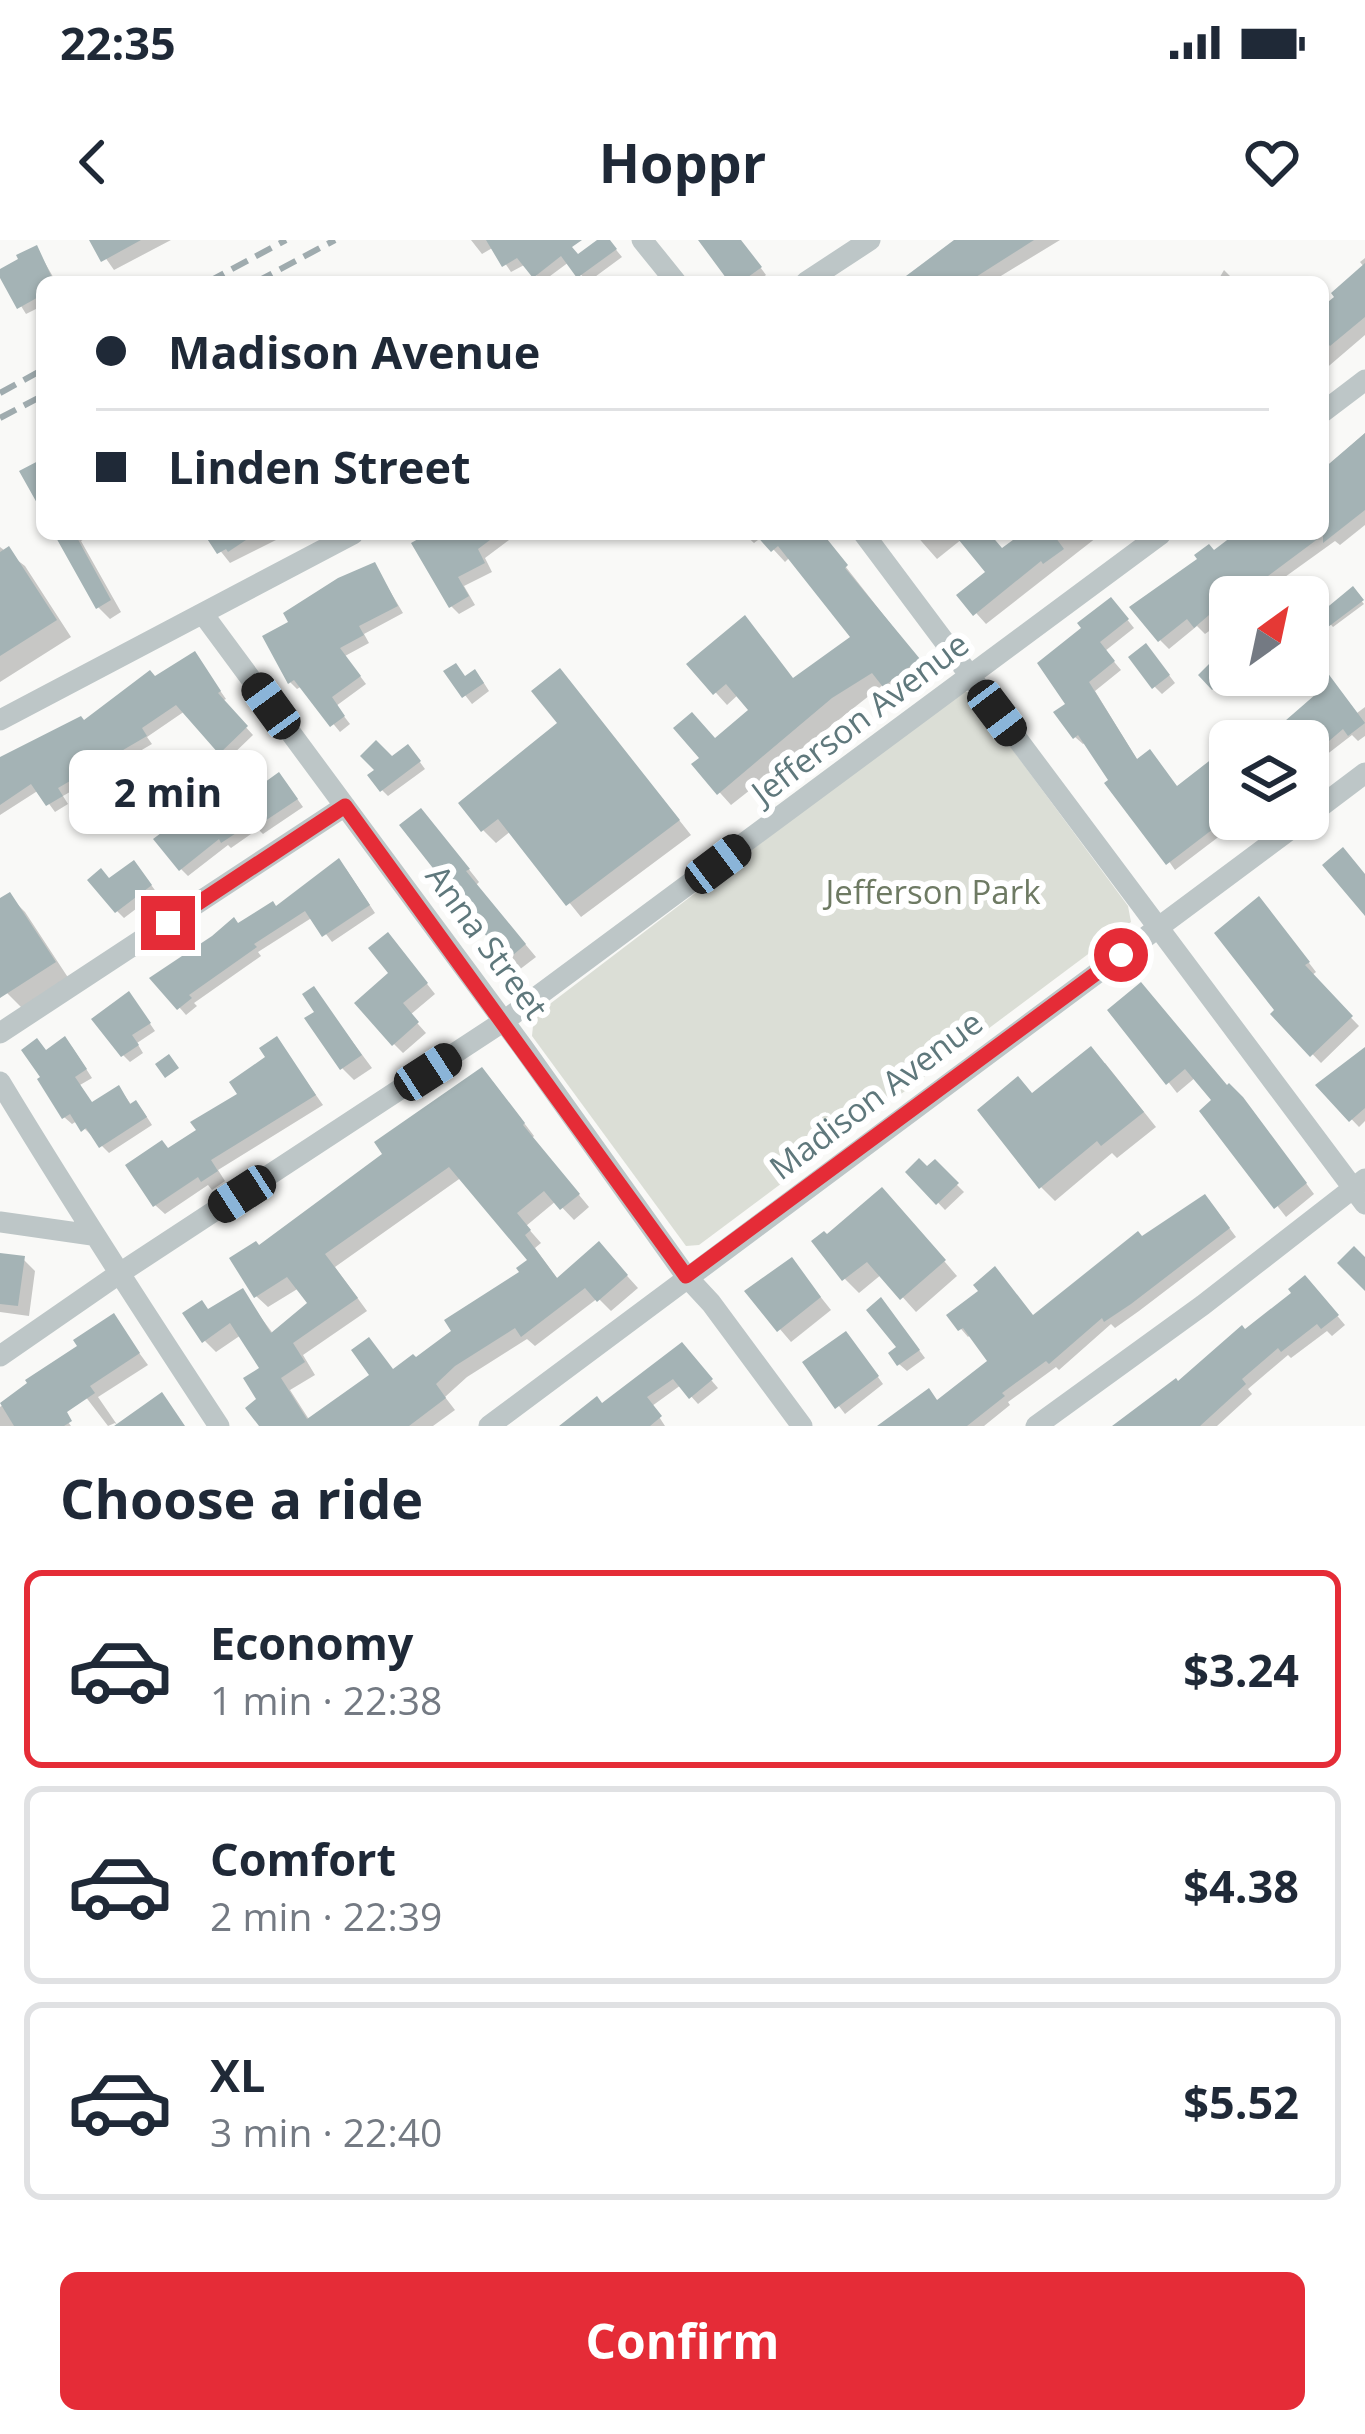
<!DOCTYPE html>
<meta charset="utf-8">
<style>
body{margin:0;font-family:"Open Sans",sans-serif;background:#f6f6f7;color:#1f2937;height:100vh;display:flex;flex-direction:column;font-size:45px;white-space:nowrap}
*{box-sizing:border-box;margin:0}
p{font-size:39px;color:#747a83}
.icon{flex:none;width:66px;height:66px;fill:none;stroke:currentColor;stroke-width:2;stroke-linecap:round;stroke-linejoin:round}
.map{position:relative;height:1186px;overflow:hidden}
.drawer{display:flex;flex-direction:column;background:#fff;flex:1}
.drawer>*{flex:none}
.top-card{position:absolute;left:36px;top:36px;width:1293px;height:264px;border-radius:18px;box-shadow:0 3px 9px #0004;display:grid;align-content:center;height:264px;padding:0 60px;background:#fff}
.needle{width:78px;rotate:33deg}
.controls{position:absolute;left:1209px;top:336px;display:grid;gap:24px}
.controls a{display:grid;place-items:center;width:120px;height:120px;border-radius:18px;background:#fff;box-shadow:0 3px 9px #0004;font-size:60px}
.end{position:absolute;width:54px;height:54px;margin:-27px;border:15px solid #e52c37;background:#fff;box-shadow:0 0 0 6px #fff}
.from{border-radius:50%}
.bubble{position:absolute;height:84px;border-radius:18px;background:#fff;box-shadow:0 3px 9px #0004;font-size:39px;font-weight:700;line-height:84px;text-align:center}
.car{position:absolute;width:36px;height:72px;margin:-36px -18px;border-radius:15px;box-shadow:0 0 9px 3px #0007;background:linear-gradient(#222 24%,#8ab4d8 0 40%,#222 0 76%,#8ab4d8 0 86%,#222 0)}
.top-card b{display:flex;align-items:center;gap:42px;height:114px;font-size:45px}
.top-card b+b{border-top:3px solid #e0e1e3}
.top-card i{width:30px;height:30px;background:#1f2937}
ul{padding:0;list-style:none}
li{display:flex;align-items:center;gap:36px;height:198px;margin:0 24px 18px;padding:0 36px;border:6px solid #e0e1e3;border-radius:18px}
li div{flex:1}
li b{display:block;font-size:45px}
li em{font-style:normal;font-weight:700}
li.active{border-color:#e52c37}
li>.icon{width:108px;height:108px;stroke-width:1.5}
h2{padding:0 60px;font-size:54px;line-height:144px}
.cta{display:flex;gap:24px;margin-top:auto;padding:24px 60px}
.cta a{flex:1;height:138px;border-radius:18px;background:#e52c37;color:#fff;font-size:48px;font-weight:700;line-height:138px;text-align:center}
.status{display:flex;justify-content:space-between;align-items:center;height:84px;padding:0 60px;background:#fff;direction:ltr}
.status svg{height:33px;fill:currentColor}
header{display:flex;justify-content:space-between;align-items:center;height:156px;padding:0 60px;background:#fff;font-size:54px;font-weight:700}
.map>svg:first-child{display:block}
.green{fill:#dbded6}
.shadow{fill:#0003;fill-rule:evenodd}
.building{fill:#a4b3b5;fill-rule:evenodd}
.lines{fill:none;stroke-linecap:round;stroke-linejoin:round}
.street{stroke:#bdc6c7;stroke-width:21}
.rail{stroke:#9fabae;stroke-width:6;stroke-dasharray:18 9;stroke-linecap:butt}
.route{stroke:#e52c37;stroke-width:15}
.labels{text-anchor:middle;stroke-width:12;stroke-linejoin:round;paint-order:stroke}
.street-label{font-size:33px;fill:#5f787c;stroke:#fff}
.park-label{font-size:33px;fill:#6e7a63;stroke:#fff}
</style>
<div class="status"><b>22:35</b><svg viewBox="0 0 49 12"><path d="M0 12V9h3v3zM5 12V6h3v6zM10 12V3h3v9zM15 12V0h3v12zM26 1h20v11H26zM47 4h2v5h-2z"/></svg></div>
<header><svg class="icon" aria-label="back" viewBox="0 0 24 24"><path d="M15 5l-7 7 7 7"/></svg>Hoppr<svg class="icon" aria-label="heart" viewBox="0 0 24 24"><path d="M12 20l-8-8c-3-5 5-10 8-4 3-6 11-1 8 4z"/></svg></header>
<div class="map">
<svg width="1365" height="1186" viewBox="0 0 1365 1186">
<rect width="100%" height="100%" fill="#f9f9f7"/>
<path class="green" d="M 959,452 L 970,452 L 1128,666 L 1131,682 L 699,1005 L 686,1006 L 532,796 L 534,776 Z"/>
<path class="shadow" d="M 93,0 L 171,0 L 114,30 Z
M 471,0 L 564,0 L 578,17 L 608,0 L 622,17 L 588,42 L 569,22 L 542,42 L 526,24 L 511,32 L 494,7 L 482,14 Z
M 702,0 L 740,0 L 766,35 L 757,42 L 734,42 Z
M 959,0 L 1060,0 L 991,42 L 901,42 Z
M 37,9 L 56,42 L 42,42 L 42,66 L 26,74 L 0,32 Z
M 1365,18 L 1365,95 L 1323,131 L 1323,70 L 1365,28 L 1360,22 Z
M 1224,30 L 1236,42 L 1217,42 Z
M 1365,193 L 1365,285 L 1340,305 L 1335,301 L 1257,357 L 1230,357 L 1230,376 L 1205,394 L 1197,386 L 1169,409 L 1160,400 L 1214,313 L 1239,294 L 1323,294 L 1323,230 Z
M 58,294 L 92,294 L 81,301 L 121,372 L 110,379 L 98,367 Z
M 207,294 L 288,294 L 230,323 Z
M 434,294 L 517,294 L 485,318 L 492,332 L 464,346 L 475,365 L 459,374 L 451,366 Z
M 744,294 L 820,294 L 929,433 L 897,457 L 884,444 L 731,565 L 695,525 L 716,501 L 752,470 L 739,454 L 727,465 L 690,424 L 794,440 L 854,398 L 790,317 L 785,322 L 762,297 L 754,303 Z
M 915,294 L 989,294 L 1002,311 L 1026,294 L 1101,294 L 986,384 L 960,355 L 989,332 L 962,299 L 937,319 Z
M 0,307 L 25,326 L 71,397 L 0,442 Z
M 375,326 L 403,373 L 364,394 L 369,403 L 345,416 L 366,444 L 336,466 L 350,484 L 340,492 L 302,446 L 297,449 L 290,442 L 293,383 Z
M 1352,350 L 1364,364 L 1333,387 L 1322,375 Z
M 1118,368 L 1134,388 L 1105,411 L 1121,430 L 1095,451 L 1138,521 L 1178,549 L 1230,509 L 1230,579 L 1242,579 L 1175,630 L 1086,502 L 1083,504 L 1075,497 L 1069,465 L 1041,424 Z
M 1308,409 L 1357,473 L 1365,467 L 1365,496 L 1358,501 L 1352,495 L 1308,529 L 1308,501 L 1266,501 L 1321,454 L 1306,435 Z
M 1153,414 L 1175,443 L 1162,454 L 1155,447 Z
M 195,415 L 226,459 L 222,461 L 253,495 L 228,519 L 185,471 L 147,497 L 152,504 L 63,556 L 68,564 L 55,572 L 39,550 L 0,575 L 0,521 L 84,484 Z
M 447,432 L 482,440 L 489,451 L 472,464 Z
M 1257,435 L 1289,435 L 1274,451 Z
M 573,446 L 691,595 L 581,677 L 511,591 L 496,603 L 483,590 L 561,484 Z
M 1255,490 L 1265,501 L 1241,501 Z
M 414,514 L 425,529 L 388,556 L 382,550 L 392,520 Z
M 286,543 L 303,567 L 263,594 L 258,589 L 231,608 L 228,605 L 188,636 L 181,629 L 203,585 L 255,553 Z
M 432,583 L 479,642 L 476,645 L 536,717 L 519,730 L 508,719 Z
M 346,629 L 375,673 L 332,702 L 313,677 L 258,712 L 261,716 L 194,763 L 197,766 L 186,775 L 154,738 L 238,686 L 277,669 Z
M 141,631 L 157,653 L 124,678 L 117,671 L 110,641 Z
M 9,656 L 25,672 L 69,739 L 23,769 L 0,746 L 0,662 Z
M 1267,668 L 1316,732 L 1311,736 L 1359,786 L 1321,823 L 1274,774 L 1278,770 Z
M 397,706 L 435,754 L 410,775 L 426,793 L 403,813 L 394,804 L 392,733 Z
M 314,750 L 372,828 L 354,840 L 342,828 L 318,773 Z
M 135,762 L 155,791 L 137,803 L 143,813 L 130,822 L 123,815 Z
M 1112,770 L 1252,870 L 1314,954 L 1286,977 L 1203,871 L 1215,860 L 1196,837 L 1177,853 Z
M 277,800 L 323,865 L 218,930 L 225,941 L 212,950 L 208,945 L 165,974 L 155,965 L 169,911 L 200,891 L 242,855 L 269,818 Z
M 72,807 L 92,838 L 80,845 L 93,865 L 125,856 L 132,866 L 136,863 L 143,871 L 152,885 L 109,913 L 77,881 L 72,884 L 64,877 L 47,813 Z
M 1365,812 L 1365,881 L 1359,887 L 1319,845 Z
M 1105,823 L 1156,887 L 1117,918 L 1112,913 L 1055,961 L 1041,947 L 1033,855 Z
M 493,842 L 534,896 L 532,898 L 589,967 L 574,980 L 556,961 L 526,986 L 541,1003 L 535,1008 L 559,1041 L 610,1017 L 638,1048 L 611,1071 L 598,1058 L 535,1106 L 527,1099 L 467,1137 L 445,1157 L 455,1170 L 433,1186 L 262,1186 L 249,1169 L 260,1160 L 263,1129 L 241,1095 L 216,1112 L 205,1101 L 210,1072 L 242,1052 L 274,1095 L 311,1064 L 299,1048 L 268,1067 L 256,1056 L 259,1008 ZM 462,937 L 532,1021 L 523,1033 L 416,1121 L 310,1181 L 290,1150 L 315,1135 L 303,1115 L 367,1071 L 335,1027 Z
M 935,923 L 964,952 L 945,970 L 909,932 L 927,930 Z
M 896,965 L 957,1036 L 916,1072 L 882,1034 L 859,1053 L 845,1039 L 827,998 Z
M 1213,966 L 1236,997 L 1139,1071 L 1115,1088 L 1111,1084 L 1059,1130 L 1056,1127 L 1008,1162 L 1010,1165 L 984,1186 L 881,1186 L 928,1152 L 938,1163 L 991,1121 L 971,1094 L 968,1097 L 950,1076 L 1034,1078 L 1142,999 Z
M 0,1016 L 23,1019 L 35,1031 L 29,1076 L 0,1072 Z
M 792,1021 L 831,1070 L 791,1102 L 748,1052 Z
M 1313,1047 L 1345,1085 L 1332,1096 L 1327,1091 L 1291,1118 L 1288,1115 L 1248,1149 L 1252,1154 L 1217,1186 L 1115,1186 Z
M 888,1068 L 925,1118 L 907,1131 L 899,1124 L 900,1108 Z
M 113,1077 L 148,1125 L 98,1157 L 118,1186 L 115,1183 L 108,1186 L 59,1122 Z
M 853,1102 L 883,1144 L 845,1174 L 806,1123 Z
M 688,1113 L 718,1148 L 698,1164 L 681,1145 L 652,1166 L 665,1186 L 563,1186 L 580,1172 L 603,1166 Z
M 37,1139 L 71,1186 L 0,1186 L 0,1167 Z"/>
<path class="building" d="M 89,0 L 141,0 L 101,22 Z
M 486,0 L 582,0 L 572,7 L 578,14 L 597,0 L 610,0 L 617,9 L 577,38 L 561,16 L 533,38 L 517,18 L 502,27 Z
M 698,0 L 741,0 L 762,27 L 741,42 L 729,42 Z
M 954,0 L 1034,0 L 968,42 L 898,42 Z
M 37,5 L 54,42 L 42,42 L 42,55 L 17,69 L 0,38 L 0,29 L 18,19 L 16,15 Z
M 1365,23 L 1365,77 L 1330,106 L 1323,98 L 1323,66 L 1334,57 L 1331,53 Z
M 1365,193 L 1365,270 L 1323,303 L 1323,295 L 1240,357 L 1230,357 L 1194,388 L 1187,379 L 1158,402 L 1129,367 L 1197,319 L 1194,315 L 1209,304 L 1214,310 L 1235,294 L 1323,294 L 1323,229 Z
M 42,219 L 42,272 L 19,231 Z
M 54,294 L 75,294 L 111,360 L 96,369 Z
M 204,294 L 255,294 L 228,312 L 226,309 L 217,314 Z
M 427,294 L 498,294 L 478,309 L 485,323 L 458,337 L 469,356 L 449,368 L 411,303 Z
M 755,294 L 823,294 L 848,325 L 845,328 L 920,419 L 883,447 L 872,433 L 832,458 L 717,555 L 691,524 L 699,518 L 673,488 L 692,472 L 715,498 L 748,470 L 726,444 L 713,455 L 686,424 L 745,375 L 793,438 L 850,397 L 778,306 L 771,312 Z
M 954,294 L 990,294 L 1002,308 L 1021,294 L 1053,294 L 1064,309 L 1043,324 L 1041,321 L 973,376 L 956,355 L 985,332 Z
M 9,306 L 57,380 L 0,416 L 0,312 Z
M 375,322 L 398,366 L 359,386 L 364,395 L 340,408 L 361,436 L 332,457 L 345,476 L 330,487 L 294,440 L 288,444 L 262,396 L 288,382 L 283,373 L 338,338 Z
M 1353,346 L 1364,360 L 1328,387 L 1318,375 Z
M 1111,357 L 1129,379 L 1100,402 L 1115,421 L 1089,442 L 1137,519 L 1150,509 L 1177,546 L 1222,511 L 1230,521 L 1230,576 L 1166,625 L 1104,543 L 1108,540 L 1078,495 L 1073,499 L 1053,472 L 1065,464 L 1037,423 L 1081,388 L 1077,383 Z
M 1146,403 L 1170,435 L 1152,449 L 1128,417 Z
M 195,411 L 221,451 L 218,453 L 248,486 L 219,514 L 176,465 L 142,488 L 147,496 L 58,548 L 63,556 L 46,566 L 31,544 L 0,565 L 0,517 L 81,476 L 84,480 L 150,430 L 155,436 Z
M 1212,421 L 1226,436 L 1212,450 L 1198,435 Z
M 456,423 L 465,436 L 475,429 L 484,443 L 462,458 L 443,431 Z
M 560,428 L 680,580 L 566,666 L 498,579 L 481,592 L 458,563 L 557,483 L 531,451 Z
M 1318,428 L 1324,428 L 1365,483 L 1348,496 L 1343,489 L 1308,519 L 1308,501 L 1262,501 L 1316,454 L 1305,438 Z
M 376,500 L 392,516 L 408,504 L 421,521 L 380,552 L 367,535 L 374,530 L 360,516 Z
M 279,532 L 298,559 L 253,589 L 250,584 L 221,603 L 219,599 L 179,631 L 153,599 L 193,569 L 202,582 L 233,561 L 223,548 L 242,534 L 254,550 Z
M 421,568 L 470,629 L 466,631 L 526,704 L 506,721 L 399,585 Z
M 1343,607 L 1365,634 L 1365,676 L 1322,625 Z
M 339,618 L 370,665 L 322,697 L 305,671 L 254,704 L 257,707 L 189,755 L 192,758 L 177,770 L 149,738 L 212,696 L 234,677 L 238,683 L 273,661 L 276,666 Z
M 134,620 L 152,645 L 115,673 L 87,640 L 101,628 L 109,638 Z
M 10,652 L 56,722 L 0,758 L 0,658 Z
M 1259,656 L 1310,722 L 1305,725 L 1353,776 L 1310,817 L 1270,774 L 1274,770 L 1214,693 Z
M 388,692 L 428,743 L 403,763 L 419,782 L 392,806 L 354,763 L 388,733 L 368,708 Z
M 1141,742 L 1227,845 L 1229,843 L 1243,857 L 1307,943 L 1274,969 L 1199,871 L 1211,860 L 1185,829 L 1166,845 L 1107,770 Z
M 314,746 L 362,815 L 340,830 L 304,778 L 314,772 L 302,754 Z
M 129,751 L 151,783 L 132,795 L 139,805 L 121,817 L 91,779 Z
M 65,796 L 87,829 L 75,837 L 92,862 L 119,845 L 130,864 L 136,860 L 147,877 L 99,908 L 86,888 L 81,892 L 70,874 L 62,879 L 37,839 L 40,837 L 21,810 L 37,798 L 46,810 Z
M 277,796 L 316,855 L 211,920 L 218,931 L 201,942 L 198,937 L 153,967 L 125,925 L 162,900 L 168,908 L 196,890 L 190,882 L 237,854 L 229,842 L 265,817 L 259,808 Z
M 1091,806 L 1144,872 L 1101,906 L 1097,901 L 1039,949 L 977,870 L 1018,836 L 1032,853 Z
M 1365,807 L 1365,868 L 1349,882 L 1315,845 Z
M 169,814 L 179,828 L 165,838 L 155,824 Z
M 482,827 L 525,883 L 523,885 L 580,954 L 560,970 L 544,951 L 517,973 L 531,990 L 525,995 L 557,1038 L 599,1001 L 628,1035 L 597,1062 L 585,1048 L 521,1097 L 515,1088 L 455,1126 L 436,1144 L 446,1158 L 409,1186 L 259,1186 L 245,1168 L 256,1159 L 243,1138 L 259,1128 L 230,1083 L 202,1103 L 182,1073 L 202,1060 L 208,1069 L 243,1048 L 271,1093 L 307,1063 L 287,1037 L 254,1058 L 229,1018 L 256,1001 L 259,1005 L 382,914 L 374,902 ZM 449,927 L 527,1020 L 516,1028 L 519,1032 L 444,1080 L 451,1091 L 416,1117 L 413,1114 L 393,1129 L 369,1097 L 351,1110 L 369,1135 L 307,1179 L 281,1138 L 305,1122 L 293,1103 L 358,1058 L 325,1014 Z
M 919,918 L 927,926 L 935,919 L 959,943 L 936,965 L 905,932 Z
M 882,947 L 946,1020 L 900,1060 L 867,1022 L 842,1041 L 811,1001 L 824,991 L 827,994 Z
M 1205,954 L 1230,988 L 1131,1064 L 1104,1082 L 1102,1078 L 1049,1124 L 1046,1121 L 1002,1153 L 1005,1156 L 967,1186 L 877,1186 L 929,1148 L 937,1160 L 987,1121 L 963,1088 L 958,1091 L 946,1075 L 978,1051 L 973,1045 L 995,1026 L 1033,1075 L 1138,991 L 1142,996 Z
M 1354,1006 L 1365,1017 L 1365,1051 L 1337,1023 Z
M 0,1013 L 25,1016 L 18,1066 L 0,1064 Z
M 792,1017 L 821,1057 L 777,1092 L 744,1051 Z
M 1305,1035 L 1339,1075 L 1321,1089 L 1317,1084 L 1281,1112 L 1278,1108 L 1242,1139 L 1246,1144 L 1200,1186 L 1112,1186 L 1176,1138 L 1178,1141 L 1242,1085 L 1245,1089 L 1291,1053 L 1288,1049 Z
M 881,1057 L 920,1110 L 897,1126 L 888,1113 L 896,1107 L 866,1070 Z
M 114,1073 L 140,1113 L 90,1146 L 95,1153 L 67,1172 L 72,1181 L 64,1186 L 14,1186 L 0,1163 L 27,1143 L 25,1140 L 77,1106 L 73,1100 Z
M 846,1091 L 879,1136 L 835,1169 L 802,1122 Z
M 682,1102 L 713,1139 L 689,1159 L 673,1139 L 647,1157 L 662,1176 L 650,1186 L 559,1186 L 597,1156 L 602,1163 Z
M 162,1152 L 185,1186 L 114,1186 Z"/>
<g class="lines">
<path class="street" d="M 642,0 L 676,42
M 806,42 L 870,0
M 1323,172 L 1365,140
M 864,294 L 1365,964
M 203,374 L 522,806 L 686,1036 L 711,1063 L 802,1186
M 0,480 L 353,294
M 1308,576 L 1365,533
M 0,793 L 345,566
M 0,842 C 70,958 144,1072 219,1186
M 0,982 L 92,995
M 0,1116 L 120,1033 L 504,781 L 1161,294
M 489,1186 L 1304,579
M 1036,1186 L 1203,1065 L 1365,939"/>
<path class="rail" d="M 208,42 L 286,0
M 256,42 L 335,0
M 0,153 L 42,130
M 0,178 L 42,156"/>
</g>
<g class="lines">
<path class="route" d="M 168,683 L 345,566 L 686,1036 L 1121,715"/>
</g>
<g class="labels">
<g class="street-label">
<text transform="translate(860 478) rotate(-37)" y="12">Jefferson Avenue</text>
<text transform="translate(487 702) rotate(54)" y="12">Anna Street</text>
<text transform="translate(876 855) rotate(-37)" y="12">Madison Avenue</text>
</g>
<g class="park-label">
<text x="933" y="664">Jefferson Park</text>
</g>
</g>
</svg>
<div class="controls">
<a><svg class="needle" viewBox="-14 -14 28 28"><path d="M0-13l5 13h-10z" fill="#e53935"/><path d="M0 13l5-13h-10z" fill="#747a83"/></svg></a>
<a><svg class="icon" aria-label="layers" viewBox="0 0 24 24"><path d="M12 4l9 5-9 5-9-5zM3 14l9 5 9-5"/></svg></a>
</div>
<i class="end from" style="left:1121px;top:715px"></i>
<i class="end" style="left:168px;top:683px"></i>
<div class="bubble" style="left:69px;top:510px;width:198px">2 min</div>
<i class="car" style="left:271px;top:466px;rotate:324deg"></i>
<i class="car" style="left:997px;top:473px;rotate:143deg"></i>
<i class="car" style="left:718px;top:624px;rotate:53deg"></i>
<i class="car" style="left:428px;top:832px;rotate:57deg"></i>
<i class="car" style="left:242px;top:954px;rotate:237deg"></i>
<div class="top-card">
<b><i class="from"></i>Madison Avenue</b>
<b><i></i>Linden Street</b>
</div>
</div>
<section class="drawer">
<h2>Choose a ride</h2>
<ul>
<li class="active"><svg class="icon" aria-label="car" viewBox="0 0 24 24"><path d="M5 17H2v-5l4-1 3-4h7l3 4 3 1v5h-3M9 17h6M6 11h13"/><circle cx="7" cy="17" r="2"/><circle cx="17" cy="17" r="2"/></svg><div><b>Economy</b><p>1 min · 22:38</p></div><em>$3.24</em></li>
<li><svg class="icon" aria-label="car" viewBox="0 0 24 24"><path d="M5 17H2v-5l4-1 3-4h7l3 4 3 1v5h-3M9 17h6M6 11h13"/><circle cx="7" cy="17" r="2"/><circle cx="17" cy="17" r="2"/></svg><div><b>Comfort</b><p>2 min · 22:39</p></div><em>$4.38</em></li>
<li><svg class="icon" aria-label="car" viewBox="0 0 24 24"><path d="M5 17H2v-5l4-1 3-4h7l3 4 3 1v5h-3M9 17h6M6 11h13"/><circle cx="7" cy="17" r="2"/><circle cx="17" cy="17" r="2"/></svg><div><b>XL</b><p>3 min · 22:40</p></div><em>$5.52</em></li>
</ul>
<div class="cta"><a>Confirm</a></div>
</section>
